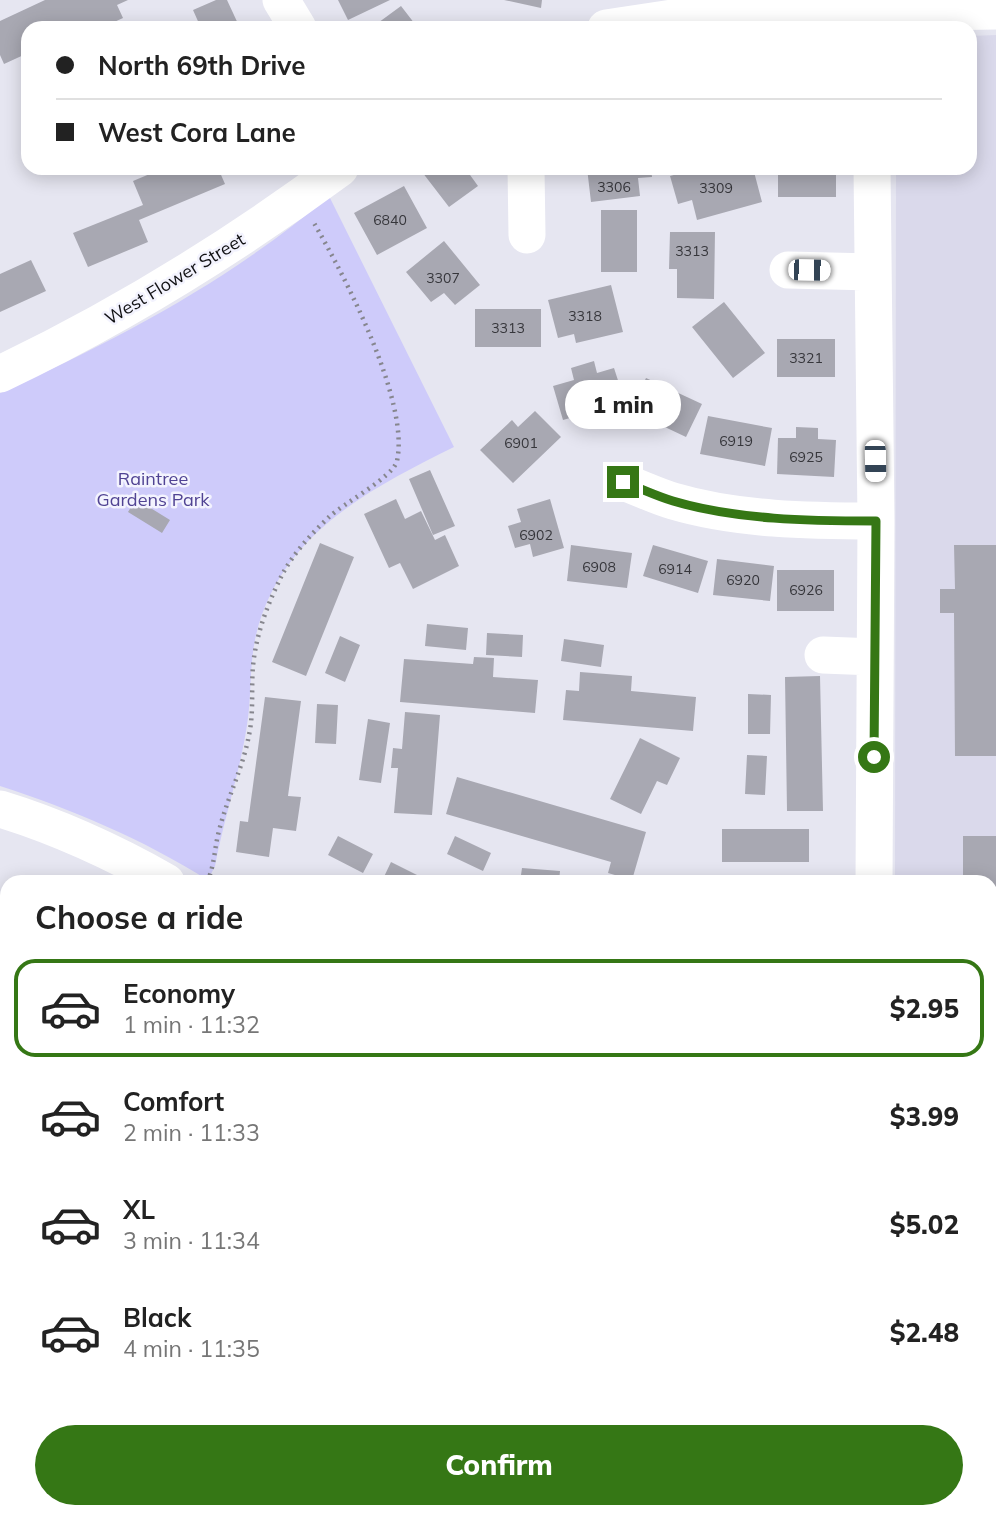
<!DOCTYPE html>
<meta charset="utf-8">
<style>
body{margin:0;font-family:Mulish,sans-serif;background:#f6f6f6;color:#222;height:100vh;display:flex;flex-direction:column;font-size:26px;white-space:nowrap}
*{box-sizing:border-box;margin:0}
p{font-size:23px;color:#767676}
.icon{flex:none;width:38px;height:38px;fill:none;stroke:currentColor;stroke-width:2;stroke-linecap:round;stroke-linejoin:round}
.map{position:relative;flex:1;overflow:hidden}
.details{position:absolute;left:0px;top:875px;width:998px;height:644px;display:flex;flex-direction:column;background:#fff;border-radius:21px 21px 0 0;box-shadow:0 4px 18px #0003}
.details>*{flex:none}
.hud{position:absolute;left:21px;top:21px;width:956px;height:154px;border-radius:21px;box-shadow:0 4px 18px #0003;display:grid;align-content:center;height:154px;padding:0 35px;background:#fff}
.end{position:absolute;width:32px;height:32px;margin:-16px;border:9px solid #357715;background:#fff;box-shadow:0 0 0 4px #fff}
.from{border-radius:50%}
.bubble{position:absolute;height:49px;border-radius:24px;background:#fff;box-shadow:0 4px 18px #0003;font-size:23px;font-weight:800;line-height:49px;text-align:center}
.car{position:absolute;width:21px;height:42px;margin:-21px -10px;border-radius:9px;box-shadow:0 0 5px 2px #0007;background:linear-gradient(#fff 24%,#345 0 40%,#fff 0 76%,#345 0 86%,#fff 0)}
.hud b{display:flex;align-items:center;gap:24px;height:66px;font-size:26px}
.hud b+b{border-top:2px solid #e0e0e0}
.hud i{width:18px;height:18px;background:#222}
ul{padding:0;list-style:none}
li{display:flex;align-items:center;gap:21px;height:98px;margin:0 14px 10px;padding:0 21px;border:4px solid transparent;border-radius:21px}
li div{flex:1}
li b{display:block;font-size:26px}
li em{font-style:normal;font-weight:800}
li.active{border-color:#357715}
li>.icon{width:63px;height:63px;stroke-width:1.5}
h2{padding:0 35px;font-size:32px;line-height:84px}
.cta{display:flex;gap:14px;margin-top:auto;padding:14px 35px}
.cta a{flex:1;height:80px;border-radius:42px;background:#357715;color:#fff;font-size:28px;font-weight:800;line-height:80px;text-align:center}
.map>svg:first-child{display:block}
.built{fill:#dad9eb}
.green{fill:#cecbfa}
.building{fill:#a8a8b2}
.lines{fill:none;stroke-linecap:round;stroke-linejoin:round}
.path{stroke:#86868e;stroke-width:4.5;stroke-dasharray:2 5;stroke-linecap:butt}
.minor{stroke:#fff;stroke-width:37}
.route{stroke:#357715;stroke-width:9}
.labels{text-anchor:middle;stroke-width:5;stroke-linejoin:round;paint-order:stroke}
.number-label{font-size:14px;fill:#36363b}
.street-label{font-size:18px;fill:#101013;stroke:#f3f3fe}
.park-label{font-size:18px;fill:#504393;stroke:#f3f3fe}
</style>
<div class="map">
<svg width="996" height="1519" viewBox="0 0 996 1519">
<rect width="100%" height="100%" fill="#e6e6f1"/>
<path class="built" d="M 996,35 L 996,1034 L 990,1034 L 990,882 L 895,882 L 896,168 L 970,168 L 970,36 Z"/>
<path class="green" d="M 329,196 L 454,447 C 369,489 280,535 256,635 C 249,665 252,694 247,725 C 240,772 224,818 215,866 L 208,880 C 142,839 74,810 0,786 L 0,393 C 117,340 231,280 329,196 Z"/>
<path class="building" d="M 45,0 L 128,0 L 117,5 L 123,18 L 101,28 L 28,28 L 28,53 L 4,64 L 0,55 L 0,21 Z
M 216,0 L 227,0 L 240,28 L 201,28 L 193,10 Z
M 338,0 L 390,0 L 348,20 Z
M 504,0 L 542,0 L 541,8 Z
M 401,6 L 418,28 L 371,28 Z
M 164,168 L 218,168 L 225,184 L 139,220 L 148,242 L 88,267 L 73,233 L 143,205 L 133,181 Z
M 419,168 L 465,168 L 478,186 L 449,207 Z
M 587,168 L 651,168 L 652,177 L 638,178 L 640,196 L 591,202 Z
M 700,168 L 753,168 L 762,202 L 697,220 L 692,200 L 678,204 L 670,176 Z
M 778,168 L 836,168 L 836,197 L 778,197 Z
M 404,186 L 427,228 L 377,255 L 354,213 Z
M 601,210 L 637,210 L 637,272 L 601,272 Z
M 670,232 L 715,232 L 714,299 L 677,298 L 677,269 L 669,269 Z
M 444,241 L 480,285 L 455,305 L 444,293 L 431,302 L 406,272 Z
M 31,260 L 46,291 L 0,312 L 0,274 Z
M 611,285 L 623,332 L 576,343 L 574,334 L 558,338 L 548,300 Z
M 724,302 L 765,353 L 733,378 L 692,327 Z
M 475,309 L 541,309 L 541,347 L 475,347 Z
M 777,339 L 835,339 L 835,377 L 777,377 Z
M 594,361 L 597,373 L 614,368 L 625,402 L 563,420 L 553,386 L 574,380 L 571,368 Z
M 646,378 L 702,404 L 686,437 L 631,411 Z
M 535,411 L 561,437 L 513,483 L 480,450 L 512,420 L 518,427 Z
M 708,416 L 772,428 L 765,466 L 700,454 Z
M 796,427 L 818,428 L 818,439 L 836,440 L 834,477 L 777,474 L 778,438 L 796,438 Z
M 430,470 L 455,526 L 433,535 L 409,479 Z
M 136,499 L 170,520 L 162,533 L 128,512 Z
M 396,499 L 405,519 L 421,511 L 435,540 L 445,535 L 459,566 L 413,589 L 400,563 L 389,568 L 364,514 Z
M 550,499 L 564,548 L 533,557 L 530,544 L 515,548 L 508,526 L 521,522 L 517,509 Z
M 320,543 L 354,557 L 306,676 L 272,662 Z
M 571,545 L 632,553 L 627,588 L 567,581 Z
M 653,545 L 708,561 L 698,593 L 643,576 Z
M 954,545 L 996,545 L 996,756 L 955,756 L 954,613 L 940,613 L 940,589 L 955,589 Z
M 717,559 L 774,566 L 770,601 L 713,595 Z
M 777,570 L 834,570 L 834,611 L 777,611 Z
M 427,624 L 468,628 L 466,650 L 425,646 Z
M 487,633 L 523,635 L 522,657 L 486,655 Z
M 340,636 L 360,645 L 345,682 L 325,673 Z
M 564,639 L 604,645 L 601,667 L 561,661 Z
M 474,657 L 494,658 L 493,677 L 538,680 L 535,713 L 400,702 L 404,659 L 473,664 Z
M 580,672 L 632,676 L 631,691 L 696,697 L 693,731 L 563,720 L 566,690 L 579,691 Z
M 820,676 L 823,811 L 787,811 L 785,677 Z
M 748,694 L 771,695 L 770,734 L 748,734 Z
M 265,697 L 301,701 L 288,796 L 301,797 L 296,831 L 273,828 L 269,857 L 236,852 L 240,821 L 248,822 Z
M 317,704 L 338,705 L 336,744 L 315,743 Z
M 405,712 L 440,715 L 432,815 L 394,813 L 398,768 L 391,768 L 393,748 L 402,749 Z
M 368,719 L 390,723 L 381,783 L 359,780 Z
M 640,738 L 680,758 L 667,785 L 657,781 L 641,814 L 610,799 Z
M 747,755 L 767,756 L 765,795 L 745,794 Z
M 457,777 L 646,832 L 632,880 L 608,873 L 611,862 L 446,814 Z
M 722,829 L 809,829 L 809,862 L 722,862 Z
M 338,836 L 373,854 L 363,873 L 328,855 Z
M 455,836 L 491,853 L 483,871 L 447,854 Z
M 963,836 L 996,836 L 996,962 L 990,962 L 990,882 L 963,882 Z
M 391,862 L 427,880 L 426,882 L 382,881 Z
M 522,868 L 560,871 L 559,882 L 520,882 Z
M 731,879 L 791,879 L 791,882 L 731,882 Z
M 0,951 L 7,953 L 7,1009 L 0,1007 Z
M 0,1039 L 7,1040 L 7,1094 L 0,1093 Z
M 7,1152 L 7,1216 L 0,1217 L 0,1153 Z
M 990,1270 L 996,1278 L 996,1314 L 990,1318 Z
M 0,1331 L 7,1331 L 7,1395 L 0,1395 Z
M 193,1512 L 232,1512 L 233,1519 L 175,1519 L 175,1514 Z
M 359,1512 L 382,1514 L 382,1519 L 358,1519 Z
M 757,1512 L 807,1512 L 807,1519 L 757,1519 Z
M 898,1512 L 967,1512 L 967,1519 L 898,1519 Z"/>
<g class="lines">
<path class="path" d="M 207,882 C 215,865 214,849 219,831 C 227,798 243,768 249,735 C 254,712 251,689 253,666 C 256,634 268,603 282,575 C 293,554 311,534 329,517 C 344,503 393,477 397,461 C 410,401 344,275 314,223"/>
<path class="minor" d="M 281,0 L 298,28
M 606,28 L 686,16 L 996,11
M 526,168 L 527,235
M 872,168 L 876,521 L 874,882
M 788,270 L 873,272
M 0,374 C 120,317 233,247 340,168
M 623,482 C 640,488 656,496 673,501 C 737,520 810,521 876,521
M 823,655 L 875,657
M 0,809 C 59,827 113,852 166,882
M 990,1057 L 996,1057
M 0,1273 L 7,1272
M 134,1512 L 135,1519
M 712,1519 L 712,1512"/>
</g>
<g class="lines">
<path class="route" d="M 623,482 C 640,488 656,496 673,501 C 737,520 810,521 876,521 L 874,757"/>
</g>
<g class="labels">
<g class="number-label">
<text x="614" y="192">3306</text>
<text x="716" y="193">3309</text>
<text x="390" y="225">6840</text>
<text x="692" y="256">3313</text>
<text x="443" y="283">3307</text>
<text x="585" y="321">3318</text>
<text x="508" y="333">3313</text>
<text x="806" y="363">3321</text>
<text x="736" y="446">6919</text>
<text x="521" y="448">6901</text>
<text x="806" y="462">6925</text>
<text x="536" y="540">6902</text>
<text x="599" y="572">6908</text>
<text x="675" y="574">6914</text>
<text x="743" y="585">6920</text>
<text x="806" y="595">6926</text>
</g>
<g class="street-label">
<text transform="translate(175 279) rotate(-31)" y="6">West Flower Street</text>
</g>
<g class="park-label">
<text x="153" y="485">Raintree<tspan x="153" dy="21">Gardens Park</tspan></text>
</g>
</g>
</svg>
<i class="end from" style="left:874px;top:757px"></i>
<i class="end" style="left:623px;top:482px"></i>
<div class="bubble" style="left:565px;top:380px;width:116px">1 min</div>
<i class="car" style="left:809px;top:270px;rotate:91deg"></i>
<i class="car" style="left:875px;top:461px;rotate:179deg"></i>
<div class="hud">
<b><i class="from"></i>North 69th Drive</b>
<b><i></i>West Cora Lane</b>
</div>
<section class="details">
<h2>Choose a ride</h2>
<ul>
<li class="active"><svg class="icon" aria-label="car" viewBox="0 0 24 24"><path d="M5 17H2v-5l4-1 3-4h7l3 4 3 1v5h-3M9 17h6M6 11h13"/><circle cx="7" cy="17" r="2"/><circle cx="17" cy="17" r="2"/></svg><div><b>Economy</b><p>1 min · 11:32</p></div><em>$2.95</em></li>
<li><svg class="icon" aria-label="car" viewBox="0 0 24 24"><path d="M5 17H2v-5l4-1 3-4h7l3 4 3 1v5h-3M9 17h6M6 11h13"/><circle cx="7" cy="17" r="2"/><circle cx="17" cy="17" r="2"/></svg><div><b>Comfort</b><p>2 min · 11:33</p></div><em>$3.99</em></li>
<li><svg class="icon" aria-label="car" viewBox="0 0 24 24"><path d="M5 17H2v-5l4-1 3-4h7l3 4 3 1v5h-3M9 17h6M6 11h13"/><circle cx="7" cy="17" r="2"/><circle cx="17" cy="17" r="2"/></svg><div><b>XL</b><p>3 min · 11:34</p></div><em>$5.02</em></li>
<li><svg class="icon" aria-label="car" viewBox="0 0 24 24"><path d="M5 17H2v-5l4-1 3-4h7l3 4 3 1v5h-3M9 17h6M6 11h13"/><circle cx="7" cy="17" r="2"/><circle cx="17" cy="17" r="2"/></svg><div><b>Black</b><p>4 min · 11:35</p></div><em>$2.48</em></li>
</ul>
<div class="cta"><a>Confirm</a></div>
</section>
</div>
